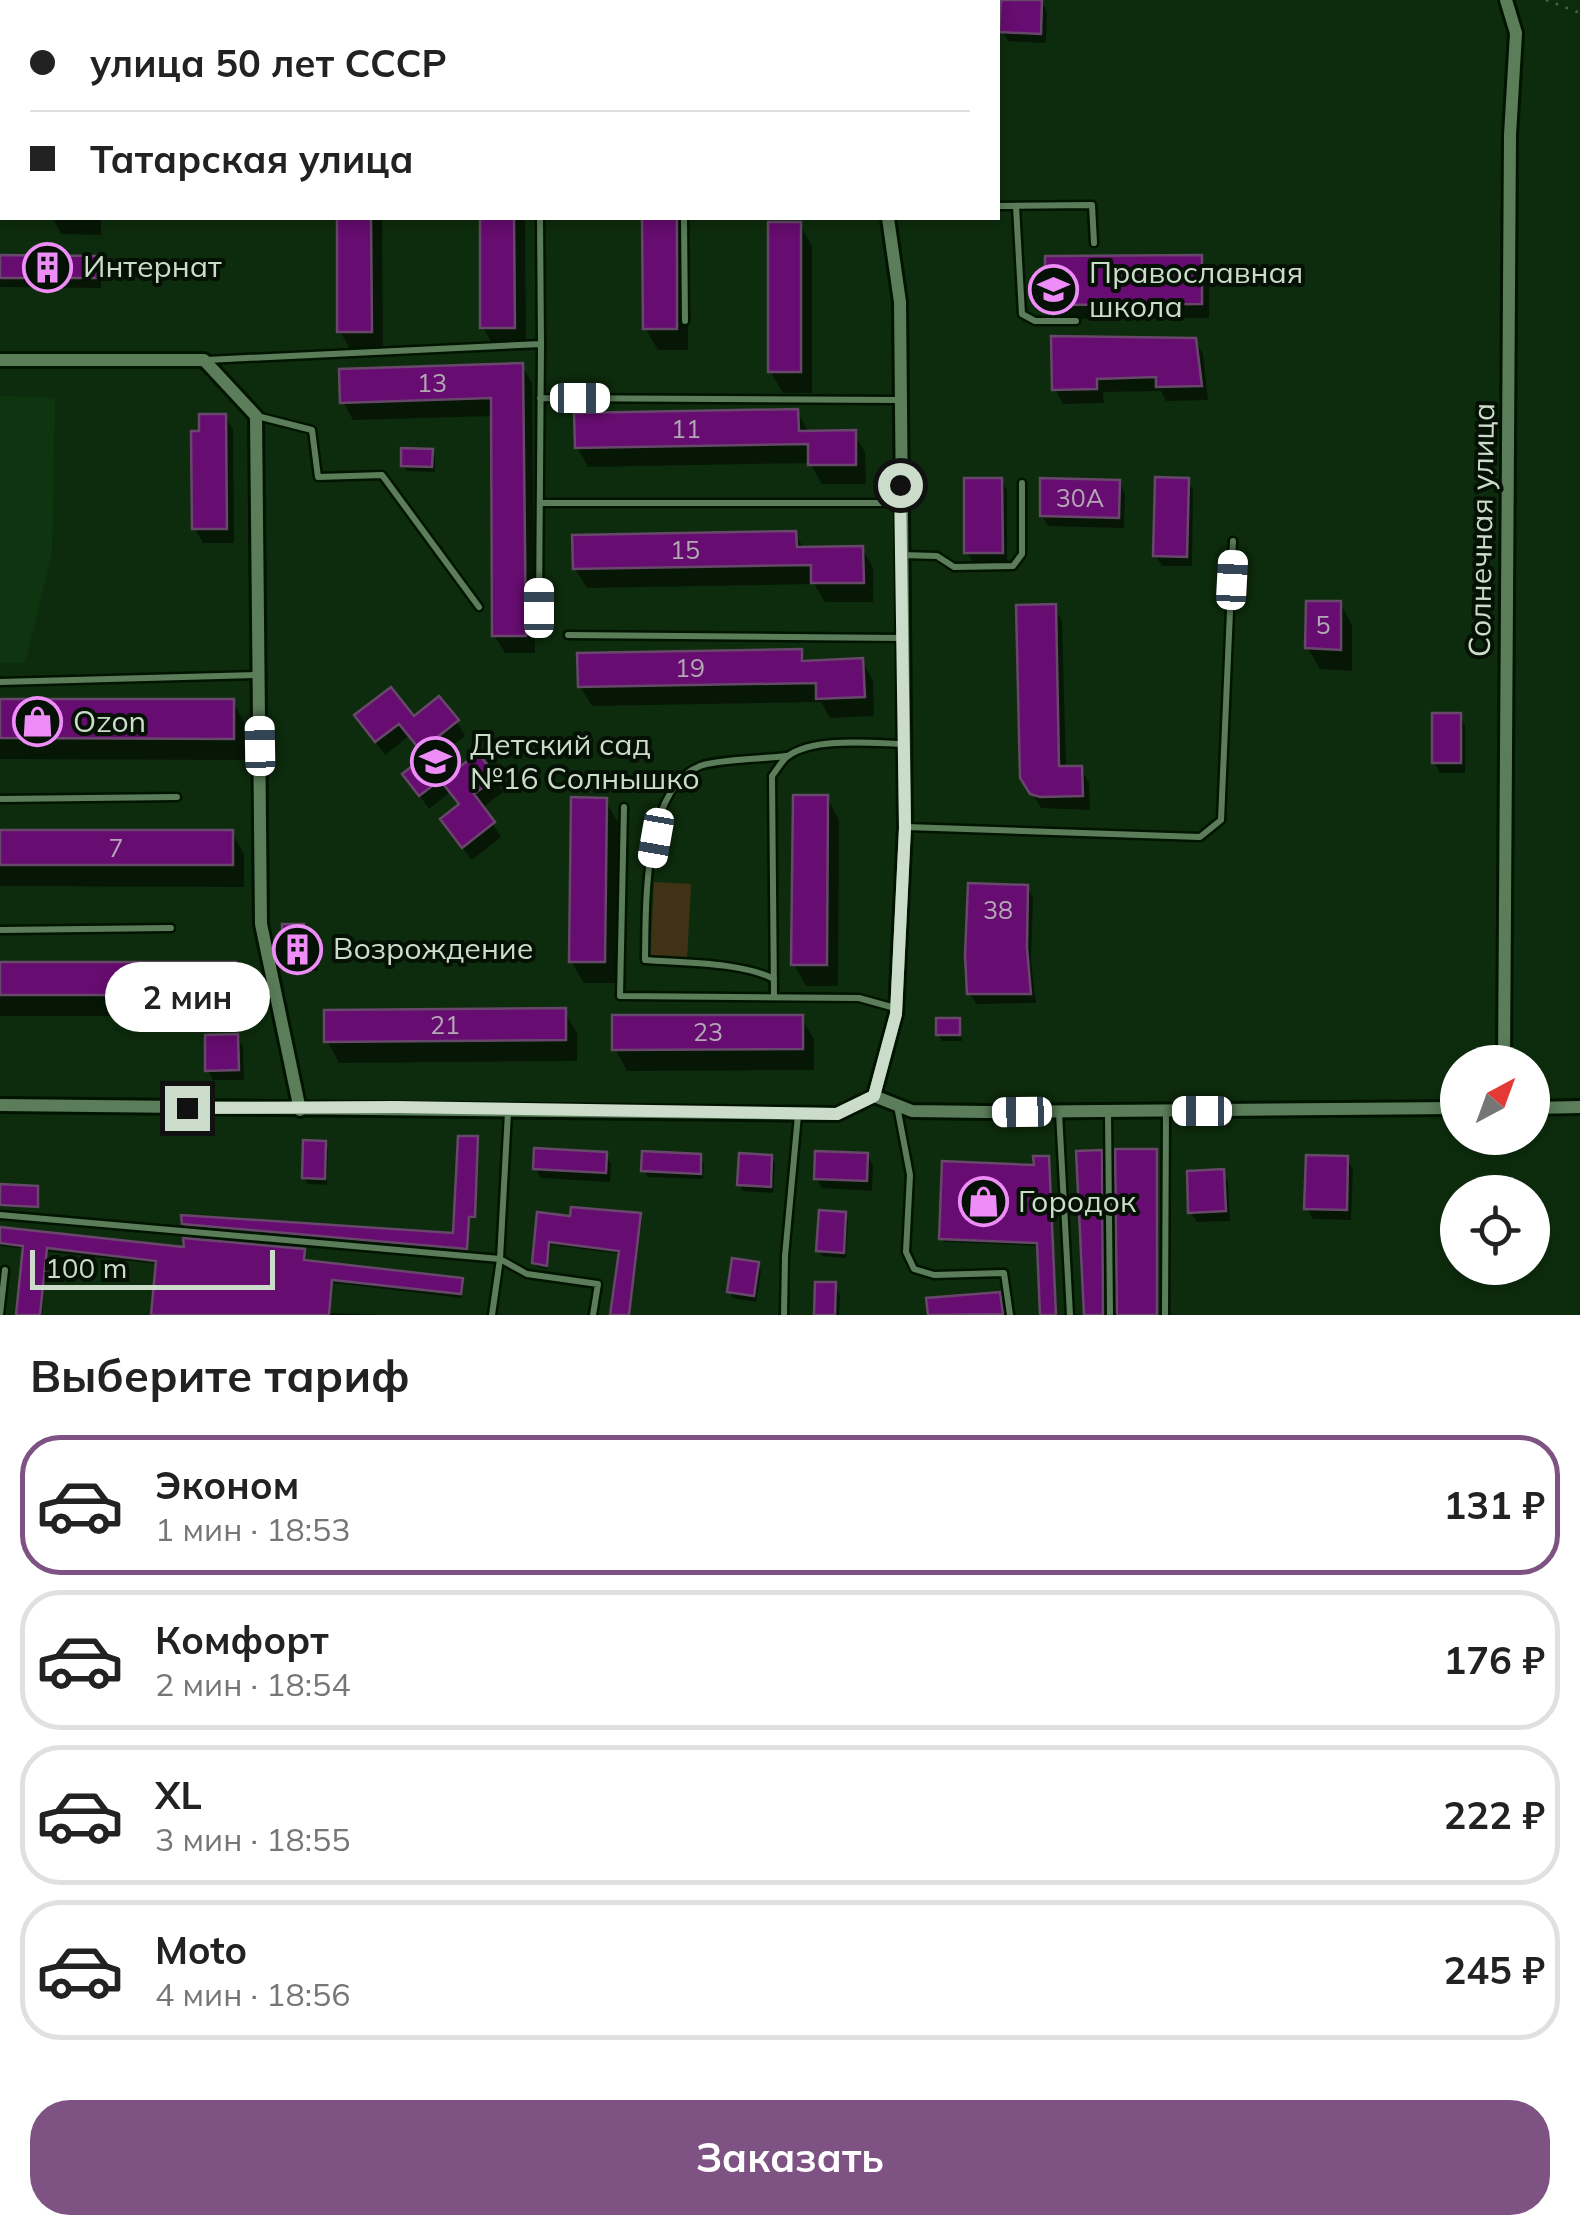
<!DOCTYPE html>
<html lang="ru">
<meta charset="utf-8">
<style>
body{margin:0;font-family:Mulish,sans-serif;background:#f6f6f6;color:#222;height:100vh;display:flex;flex-direction:column;font-size:38px;white-space:nowrap}
*{box-sizing:border-box;margin:0}
p{font-size:32px;color:#767676}
.icon{flex:none;width:55px;height:55px;fill:none;stroke:currentColor;stroke-width:2;stroke-linecap:round;stroke-linejoin:round}
.map{position:relative;height:1315px;overflow:hidden}
.sheet{display:flex;flex-direction:column;background:#fff;flex:1}
.sheet>*{flex:none}
.hud{position:absolute;left:0px;top:0px;width:1000px;height:220px;box-shadow:0 5px 15px #0003;display:grid;align-content:center;height:220px;padding:0 30px;background:#fff}
.needle{width:65px;rotate:41deg}
.tools{position:absolute;left:1440px;top:1045px;display:grid;gap:20px}
.tools a{display:grid;place-items:center;width:110px;height:110px;border-radius:50%;background:#fff;box-shadow:0 5px 15px #0003;font-size:50px}
.scale{position:absolute;left:30px;bottom:25px;width:245px;box-sizing:border-box;padding-left:10px;border:5px solid #cbddca;border-top:0;font-size:28px;line-height:35px;white-space:nowrap;color:#cbddca;-webkit-text-stroke:8px #051105;paint-order:stroke}
.end{position:absolute;width:45px;height:45px;margin:-22px;border:12px solid #cbddca;background:#111;box-shadow:0 0 0 5px #111}
.from{border-radius:50%}
.bubble{position:absolute;height:70px;border-radius:35px;background:#fff;box-shadow:0 5px 15px #0003;font-size:32px;font-weight:700;line-height:70px;text-align:center}
.car{position:absolute;width:30px;height:60px;margin:-30px -15px;border-radius:12px;box-shadow:0 0 8px 2px #0007;background:linear-gradient(#fff 24%,#345 0 40%,#fff 0 76%,#345 0 86%,#fff 0)}
.hud b{display:flex;align-items:center;gap:35px;height:95px;font-size:38px}
.hud b+b{border-top:2px solid #e0e0e0}
.hud i{width:25px;height:25px;background:#222}
ul{padding:0;list-style:none}
li{display:flex;align-items:center;gap:30px;height:140px;margin:0 20px 15px;padding:0 10px;border:5px solid #e0e0e0;border-radius:40px}
li div{flex:1}
li b{display:block;font-size:38px}
li em{font-style:normal;font-weight:700}
li.active{border-color:#7e5282}
li>.icon{width:90px;height:90px;stroke-width:1.5}
h2{padding:0 30px;font-size:45px;line-height:120px}
.cta{display:flex;gap:20px;margin-top:auto;padding:20px 30px}
.cta a{flex:1;height:115px;border-radius:40px;background:#7e5282;color:#fff;font-size:40px;font-weight:700;line-height:115px;text-align:center}
.map>svg:first-child{display:block}
.built{fill:#0f3510}
.green{fill:#403215}
.shadow{fill:#0007}
.building{fill:#670c70;stroke:#67486a;stroke-width:2.5}
.lines{fill:none;stroke-linecap:round;stroke-linejoin:round}
.lane-casing{stroke:#001400;stroke-width:11}
.street-casing{stroke:#001400;stroke-width:18}
.path{stroke:#4b664b;stroke-width:2.5;stroke-dasharray:2.5 8;stroke-linecap:butt}
.lane{stroke:#5b7d5a;stroke-width:6}
.street{stroke:#5b7d5a;stroke-width:12}
.route{stroke:#cbddca;stroke-width:12}
.labels{text-anchor:middle;stroke-width:8;stroke-linejoin:round;paint-order:stroke}
.number-label{font-size:25px;fill:#b2a9b4}
.poi-label{font-size:30px;fill:#cbddca;stroke:#051105;text-anchor:start}
.street-label{font-size:30px;fill:#cbddca;stroke:#051105}
</style>
<div class="map">
<svg width="1580" height="1315" viewBox="0 0 1580 1315">
<rect width="100%" height="100%" fill="#0d2c0d"/>
<path class="built" d="M 0,396 L 55,398 L 52,554 L 25,663 L 0,663 Z"/>
<path class="green" d="M 654,882 L 691,884 L 687,960 L 650,958 Z"/>
<path class="shadow" d="M 0,0 L 19,0 L 2,2 L 2,54 Z
M 382,0 L 525,0 L 525,2 L 382,2 Z
M 706,0 L 822,0 L 822,2 L 706,2 Z
M 900,0 L 924,0 L 925,2 L 900,2 Z
M 1003,0 L 1041,1 L 1047,11 L 1046,43 L 1008,41 L 1002,31 Z
M 53,218 L 101,218 L 101,235 L 61,234 Z
M 339,218 L 382,218 L 383,353 L 352,353 L 340,331 Z
M 482,218 L 525,218 L 526,349 L 495,349 L 483,327 Z
M 644,218 L 688,218 L 688,350 L 658,350 L 645,328 Z
M 800,225 L 812,246 L 812,393 L 783,393 L 770,371 Z
M 0,258 L 95,258 L 101,268 L 101,288 L 0,287 Z
M 1201,258 L 1209,272 L 1209,318 L 1056,319 L 1047,305 Z
M 1195,340 L 1203,354 L 1208,400 L 1166,401 L 1161,391 L 1103,392 L 1104,403 L 1063,404 L 1055,389 Z
M 522,366 L 532,383 L 535,653 L 505,653 L 494,635 L 493,416 L 353,420 L 343,402 Z
M 797,412 L 809,433 L 854,433 L 865,452 L 866,484 L 822,484 L 810,463 L 588,467 L 577,447 Z
M 225,416 L 233,430 L 234,543 L 203,543 L 195,529 L 202,434 Z
M 431,451 L 435,457 L 435,472 L 407,471 L 403,465 Z
M 1001,480 L 1007,490 L 1007,562 L 973,563 L 967,552 Z
M 1187,480 L 1193,490 L 1192,566 L 1162,566 L 1156,556 Z
M 1119,482 L 1125,493 L 1124,528 L 1048,526 L 1042,516 Z
M 795,533 L 804,549 L 862,548 L 873,568 L 873,602 L 825,602 L 814,584 L 587,588 L 575,569 Z
M 1340,603 L 1352,625 L 1352,671 L 1320,669 L 1307,647 Z
M 1054,607 L 1062,621 L 1066,769 L 1081,769 L 1089,783 L 1090,810 L 1041,808 L 1023,778 Z
M 800,651 L 807,663 L 861,660 L 873,680 L 874,716 L 830,718 L 821,702 L 592,706 L 580,686 Z
M 0,702 L 233,702 L 245,724 L 245,760 L 0,759 Z
M 357,716 L 457,722 L 465,736 L 443,753 L 457,771 L 494,778 L 503,792 L 482,808 L 501,837 L 472,860 L 451,834 L 461,806 L 450,792 L 429,809 L 405,775 L 426,758 L 409,736 L 385,755 Z
M 1459,716 L 1465,726 L 1465,773 L 1440,773 L 1434,762 Z
M 827,798 L 839,820 L 838,986 L 806,986 L 794,964 Z
M 605,800 L 618,822 L 616,983 L 584,983 L 571,961 Z
M 0,832 L 232,833 L 244,854 L 244,887 L 0,886 Z
M 1027,887 L 1033,898 L 1031,961 L 1036,1003 L 976,1004 L 970,994 Z
M 303,926 L 317,951 L 318,971 L 291,971 L 286,961 Z
M 0,964 L 234,965 L 247,986 L 247,1016 L 0,1016 Z
M 564,1011 L 577,1033 L 577,1061 L 339,1063 L 327,1041 Z
M 801,1017 L 814,1039 L 814,1070 L 627,1071 L 615,1049 Z
M 959,1020 L 962,1041 L 942,1041 L 939,1035 Z
M 237,1037 L 243,1047 L 244,1080 L 213,1080 L 208,1070 Z
M 477,1139 L 475,1219 L 469,1219 L 467,1250 L 184,1223 L 456,1236 Z
M 325,1143 L 328,1149 L 327,1185 L 308,1184 L 304,1178 Z
M 1156,1151 L 1158,1315 L 1119,1315 Z
M 1100,1152 L 1104,1315 L 1086,1315 Z
M 605,1154 L 611,1164 L 610,1182 L 541,1178 L 535,1168 Z
M 867,1155 L 873,1166 L 872,1191 L 822,1188 L 816,1178 Z
M 700,1157 L 704,1163 L 703,1179 L 648,1177 L 644,1170 Z
M 771,1157 L 775,1164 L 773,1193 L 743,1191 L 740,1184 Z
M 1048,1158 L 1050,1162 L 1057,1315 L 1043,1315 L 1040,1246 L 944,1242 L 942,1238 Z
M 1347,1159 L 1353,1169 L 1351,1220 L 1313,1219 L 1307,1208 Z
M 1222,1171 L 1228,1182 L 1230,1221 L 1197,1222 L 1191,1212 Z
M 0,1187 L 37,1188 L 38,1208 L 0,1207 Z
M 845,1214 L 848,1220 L 846,1258 L 822,1256 L 819,1250 Z
M 539,1215 L 572,1219 L 640,1216 L 642,1220 L 630,1315 L 613,1315 L 621,1254 L 551,1245 L 548,1269 L 537,1267 L 534,1263 Z
M 0,1229 L 187,1250 L 303,1251 L 305,1263 L 461,1280 L 462,1298 L 333,1283 L 330,1313 L 382,1315 L 154,1315 L 158,1264 L 48,1252 L 42,1315 L 18,1315 L 25,1249 L 0,1246 Z
M 757,1265 L 761,1271 L 756,1302 L 733,1298 L 729,1291 Z
M 834,1285 L 840,1295 L 839,1315 L 816,1315 Z"/>
<path class="building" d="M 1001,0 L 1042,0 L 1041,34 L 999,32 Z
M 337,218 L 371,218 L 372,332 L 337,332 Z
M 480,218 L 514,218 L 515,328 L 480,328 Z
M 642,218 L 677,218 L 677,329 L 643,329 Z
M 768,222 L 801,222 L 801,372 L 768,372 Z
M 0,255 L 97,256 L 97,278 L 0,278 Z
M 1202,255 L 1202,304 L 1045,305 L 1045,256 Z
M 1051,336 L 1196,338 L 1202,386 L 1156,387 L 1156,377 L 1097,379 L 1097,389 L 1052,390 Z
M 523,363 L 526,636 L 492,636 L 491,398 L 340,403 L 339,369 Z
M 798,409 L 799,431 L 856,430 L 856,465 L 808,465 L 808,444 L 575,448 L 574,413 Z
M 199,414 L 226,414 L 227,529 L 192,529 L 191,431 L 199,431 Z
M 401,448 L 433,449 L 432,467 L 401,466 Z
M 1155,477 L 1189,478 L 1187,557 L 1153,556 Z
M 964,478 L 1002,478 L 1003,553 L 964,553 Z
M 1040,478 L 1120,480 L 1119,518 L 1040,516 Z
M 796,531 L 797,547 L 863,546 L 864,583 L 811,583 L 811,565 L 573,569 L 572,535 Z
M 1306,601 L 1341,601 L 1341,650 L 1305,648 Z
M 1056,604 L 1059,766 L 1082,766 L 1083,796 L 1040,797 L 1030,794 L 1020,778 L 1016,605 Z
M 802,649 L 802,661 L 863,658 L 865,697 L 816,699 L 816,683 L 578,687 L 577,653 Z
M 391,687 L 414,716 L 439,696 L 459,720 L 435,739 L 458,768 L 478,753 L 497,777 L 474,794 L 495,822 L 462,848 L 440,819 L 459,804 L 440,780 L 419,796 L 402,774 L 425,756 L 399,724 L 375,742 L 354,715 Z
M 0,699 L 234,699 L 234,739 L 0,738 Z
M 1432,713 L 1461,713 L 1461,763 L 1432,763 Z
M 793,795 L 828,795 L 827,965 L 791,965 Z
M 571,797 L 607,798 L 605,962 L 569,962 Z
M 0,830 L 233,830 L 233,865 L 0,865 Z
M 968,883 L 1028,885 L 1027,948 L 1031,994 L 967,994 L 965,955 Z
M 282,924 L 304,924 L 304,938 L 313,938 L 313,961 L 283,962 Z
M 0,962 L 236,962 L 236,995 L 0,995 Z
M 566,1008 L 566,1040 L 324,1042 L 324,1010 Z
M 612,1015 L 803,1015 L 803,1049 L 612,1050 Z
M 936,1018 L 960,1018 L 960,1035 L 936,1035 Z
M 238,1034 L 239,1070 L 205,1071 L 205,1035 Z
M 458,1136 L 478,1136 L 475,1217 L 469,1217 L 467,1249 L 182,1224 L 181,1215 L 453,1233 Z
M 303,1140 L 326,1141 L 325,1179 L 302,1178 Z
M 534,1148 L 607,1152 L 606,1173 L 533,1169 Z
M 1115,1149 L 1157,1149 L 1157,1315 L 1117,1315 Z
M 1102,1150 L 1103,1315 L 1084,1315 L 1076,1151 Z
M 642,1151 L 701,1154 L 701,1174 L 641,1171 Z
M 815,1151 L 868,1153 L 867,1181 L 814,1179 Z
M 739,1153 L 772,1155 L 771,1187 L 737,1185 Z
M 1306,1155 L 1348,1156 L 1347,1210 L 1304,1209 Z
M 1033,1156 L 1049,1156 L 1056,1315 L 1040,1315 L 1037,1243 L 939,1239 L 942,1161 L 1034,1165 Z
M 1224,1169 L 1226,1211 L 1188,1213 L 1187,1171 Z
M 0,1184 L 38,1186 L 38,1207 L 0,1205 Z
M 571,1207 L 641,1213 L 629,1315 L 610,1315 L 619,1251 L 549,1242 L 547,1266 L 532,1263 L 537,1212 L 570,1216 Z
M 819,1210 L 846,1212 L 844,1253 L 816,1251 Z
M 0,1227 L 184,1247 L 183,1238 L 305,1249 L 304,1260 L 463,1278 L 461,1294 L 332,1280 L 329,1315 L 151,1315 L 156,1261 L 47,1248 L 40,1315 L 16,1315 L 23,1246 L 0,1243 Z
M 732,1258 L 759,1262 L 754,1296 L 727,1292 Z
M 815,1282 L 836,1282 L 835,1315 L 814,1315 Z
M 1000,1292 L 1003,1314 L 928,1315 L 926,1298 Z"/>
<g class="lines">
<defs>
<path id="lane" d="M 998,206 L 1092,205 L 1094,243
M 1016,206 L 1022,314 L 1035,321 L 1076,321
M 684,218 L 685,321
M 206,360 L 541,344 L 540,218
M 540,398 L 899,400
M 257,416 L 312,430 L 318,477 L 382,475 L 479,607
M 540,503 L 900,503
M 902,555 L 937,556 L 954,567 L 1013,566 L 1022,554 L 1022,483
M 539,607 L 541,344
M 568,635 L 901,638
M 0,682 L 259,675
M 0,799 L 177,797
M 624,807 L 620,996 L 859,998 L 895,1008
M 906,827 L 1200,837 L 1221,820 L 1233,541
M 0,930 L 171,928
M 774,979 C 741,962 683,963 645,960 C 646,908 642,789 700,766 C 718,759 765,759 786,756
M 774,997 L 772,776 C 777,770 782,760 788,756 C 814,737 871,743 903,744
M 897,1106 L 910,1175 L 906,1252 L 914,1269 L 934,1275 L 1004,1273 L 1010,1315
M 1059,1113 L 1070,1315
M 1108,1113 L 1110,1315
M 0,1215 L 500,1259 L 527,1274 L 598,1284 L 593,1315
M 0,1315 L 5,1270
M 492,1315 L 500,1259 L 508,1112
M 784,1315 L 785,1256 L 798,1115
M 1165,1315 L 1166,1111"/>
<path id="street" d="M 843,0 L 843,2
M 0,360 L 204,360 L 256,416 L 261,924 L 300,1110
M 1504,1062 L 1510,135 L 1516,33 L 1506,0
M 874,1096 L 896,1014 L 905,827 L 900,302 L 888,218
M 0,1105 L 837,1114 L 874,1096 L 912,1111 L 986,1112 L 1458,1108
M 1532,1108 L 1580,1107"/>
</defs>
<use href="#lane" class="lane-casing"/>
<use href="#street" class="street-casing"/>
<path class="path" d="M 1546,0 L 1580,13"/>
<use href="#lane" class="lane"/>
<use href="#street" class="street"/>
</g>
<g class="lines">
<path class="route" d="M 187,1108 L 396,1107 L 837,1114 L 874,1096 L 896,1014 L 905,828 L 900,485"/>
</g>
<defs>
<symbol id="building-ring" viewBox="-11 -11 22 22"><circle r="9.5" fill="#051105" stroke="#ee8cf8" stroke-width="1.5"/><path d="M-4-6H4V6H1V3H-1V6H-4ZM-2.5-4.3h1.7v1.8h-1.7ZM.8-4.3h1.7v1.8H.8ZM-2.5-1h1.7V.8h-1.7ZM.8-1h1.7V.8H.8Z" fill="#ee8cf8"/></symbol>
<symbol id="school-ring" viewBox="-11 -11 22 22"><circle r="9.5" fill="#051105" stroke="#ee8cf8" stroke-width="1.5"/><path d="M0-5L7-2L0 1L-7-2ZM-4 1L0 2.5L4 1V4Q0 6-4 4Z" fill="#ee8cf8"/></symbol>
<symbol id="shop-ring" viewBox="-11 -11 22 22"><circle r="9.5" fill="#051105" stroke="#ee8cf8" stroke-width="1.5"/><path d="M-5-2.5h2.3a2.7 3.5 0 0 1 5.4 0H5L5.5 6h-11ZM-1.5-2.5h3a1.5 2.3 0 0 0-3 0Z" fill="#ee8cf8"/></symbol>
</defs>
<g fill-rule="evenodd">
<use href="#building-ring" x="20" y="240" width="55" height="55"/>
<use href="#school-ring" x="1026" y="262" width="55" height="55"/>
<use href="#shop-ring" x="10" y="694" width="55" height="55"/>
<use href="#school-ring" x="408" y="734" width="55" height="55"/>
<use href="#building-ring" x="270" y="922" width="55" height="55"/>
<use href="#shop-ring" x="956" y="1174" width="55" height="55"/>
</g>
<g class="labels">
<g class="number-label">
<text x="432" y="392">13</text>
<text x="686" y="438">11</text>
<text x="1080" y="507">30А</text>
<text x="685" y="559">15</text>
<text x="1323" y="634">5</text>
<text x="690" y="677">19</text>
<text x="116" y="857">7</text>
<text x="998" y="919">38</text>
<text x="445" y="1034">21</text>
<text x="708" y="1041">23</text>
</g>
<g class="poi-label">
<text x="83" y="277">Интернат</text>
<text x="1089" y="283">Православная<tspan x="1089" dy="34">школа</tspan></text>
<text x="73" y="732">Ozon</text>
<text x="470" y="755">Детский сад<tspan x="470" dy="34">№16 Солнышко</tspan></text>
<text x="333" y="959">Возрождение</text>
<text x="1018" y="1212">Городок</text>
</g>
<g class="street-label">
<text transform="translate(1482 530) rotate(-89)" y="10">Солнечная улица</text>
</g>
</g>
</svg>
<div class="tools">
<a><svg class="needle" viewBox="-14 -14 28 28"><path d="M0-13l5 13h-10z" fill="#e53935"/><path d="M0 13l5-13h-10z" fill="#767676"/></svg></a>
<a><svg class="icon" aria-label="locate" viewBox="0 0 24 24"><circle cx="12" cy="12" r="6"/><path d="M12 2v4M12 18v4M2 12h4M18 12h4"/></svg></a>
</div>
<div class="scale">100 m</div>
<i class="end from" style="left:900px;top:485px"></i>
<i class="end" style="left:187px;top:1108px"></i>
<div class="bubble" style="left:105px;top:962px;width:165px">2 мин</div>
<i class="car" style="left:580px;top:398px;rotate:90deg"></i>
<i class="car" style="left:1232px;top:580px;rotate:3deg"></i>
<i class="car" style="left:539px;top:608px;rotate:0deg"></i>
<i class="car" style="left:260px;top:746px;rotate:359deg"></i>
<i class="car" style="left:656px;top:838px;rotate:190deg"></i>
<i class="car" style="left:1202px;top:1111px;rotate:270deg"></i>
<i class="car" style="left:1022px;top:1112px;rotate:269deg"></i>
<div class="hud">
<b><i class="from"></i>улица 50 лет СССР</b>
<b><i></i>Татарская улица</b>
</div>
</div>
<section class="sheet">
<h2>Выберите тариф</h2>
<ul>
<li class="active"><svg class="icon" aria-label="car" viewBox="0 0 24 24"><path d="M5 17H2v-5l4-1 3-4h7l3 4 3 1v5h-3M9 17h6M6 11h13"/><circle cx="7" cy="17" r="2"/><circle cx="17" cy="17" r="2"/></svg><div><b>Эконом</b><p>1 мин · 18:53</p></div><em>131 ₽</em></li>
<li><svg class="icon" aria-label="car" viewBox="0 0 24 24"><path d="M5 17H2v-5l4-1 3-4h7l3 4 3 1v5h-3M9 17h6M6 11h13"/><circle cx="7" cy="17" r="2"/><circle cx="17" cy="17" r="2"/></svg><div><b>Комфорт</b><p>2 мин · 18:54</p></div><em>176 ₽</em></li>
<li><svg class="icon" aria-label="car" viewBox="0 0 24 24"><path d="M5 17H2v-5l4-1 3-4h7l3 4 3 1v5h-3M9 17h6M6 11h13"/><circle cx="7" cy="17" r="2"/><circle cx="17" cy="17" r="2"/></svg><div><b>XL</b><p>3 мин · 18:55</p></div><em>222 ₽</em></li>
<li><svg class="icon" aria-label="car" viewBox="0 0 24 24"><path d="M5 17H2v-5l4-1 3-4h7l3 4 3 1v5h-3M9 17h6M6 11h13"/><circle cx="7" cy="17" r="2"/><circle cx="17" cy="17" r="2"/></svg><div><b>Moto</b><p>4 мин · 18:56</p></div><em>245 ₽</em></li>
</ul>
<div class="cta"><a>Заказать</a></div>
</section>
